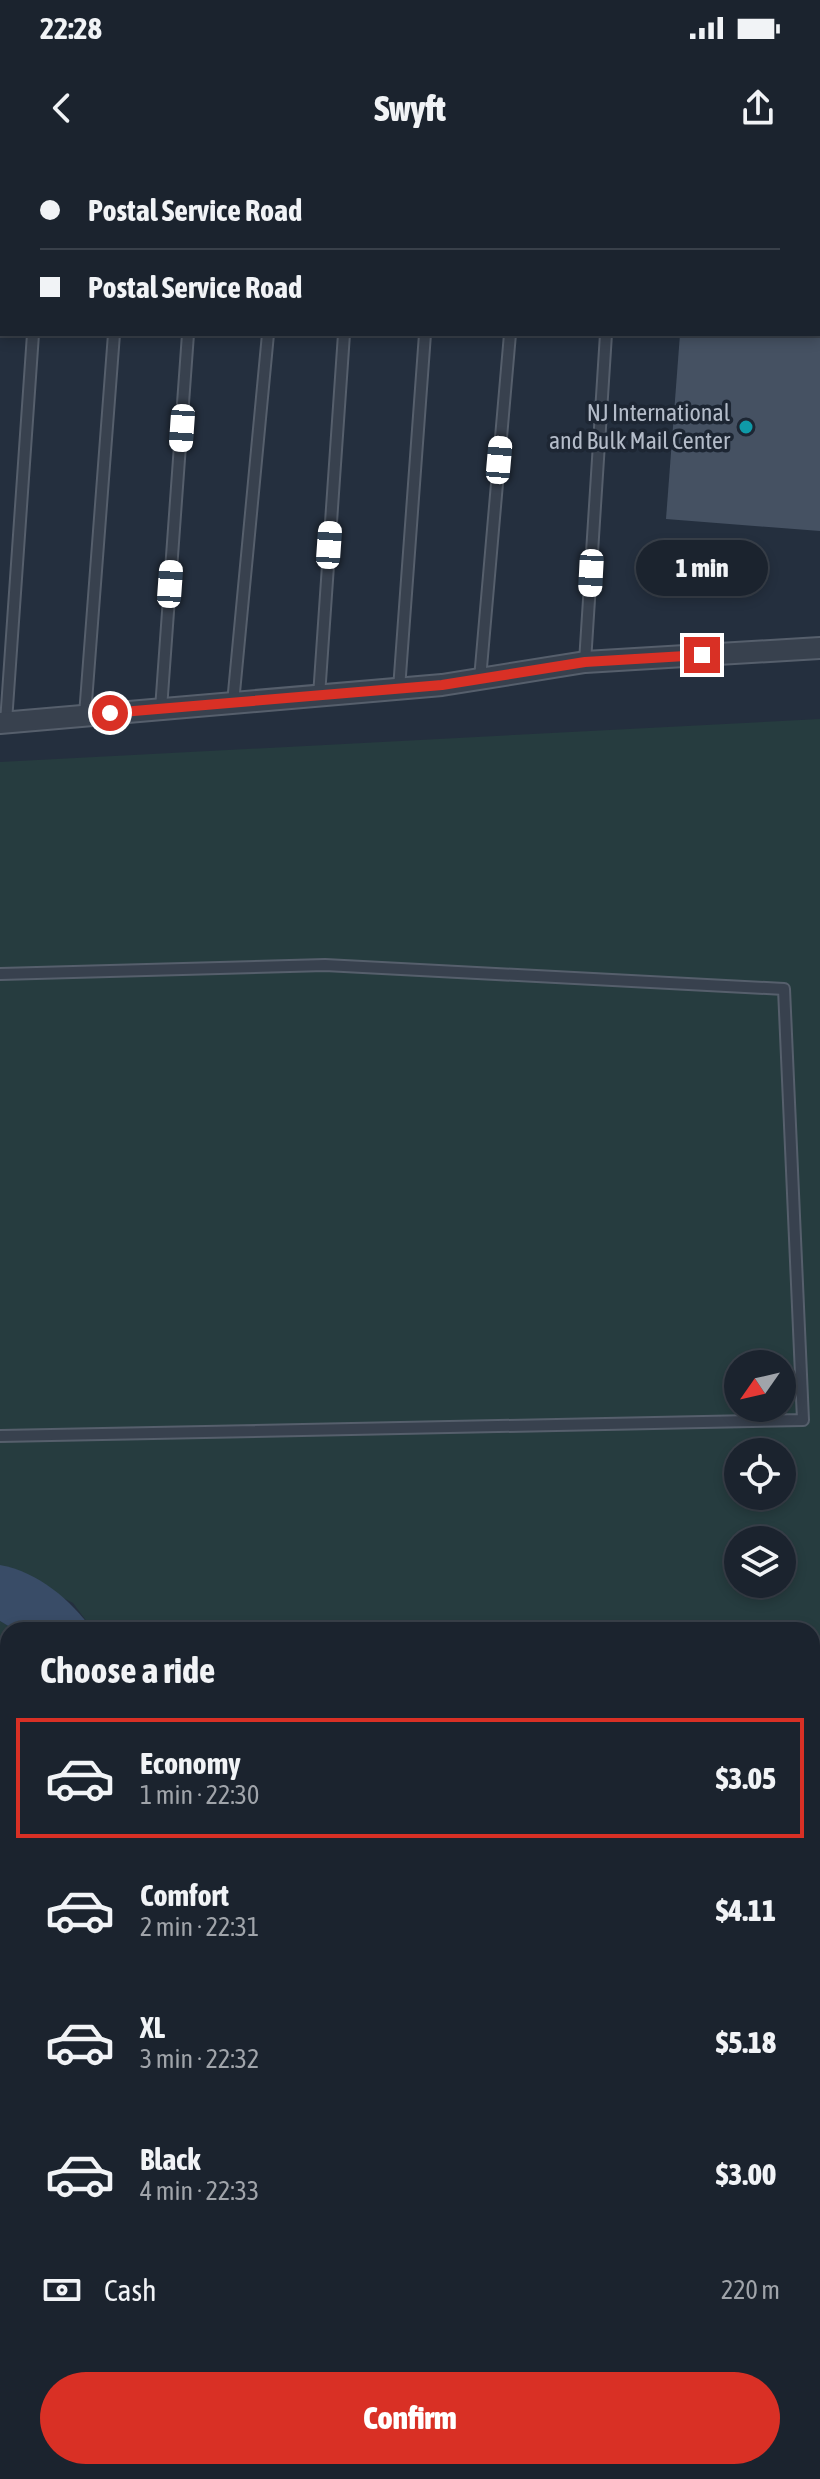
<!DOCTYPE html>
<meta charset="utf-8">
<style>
body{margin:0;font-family:"Asap Condensed",sans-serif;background:#282f3a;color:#f1f3f6;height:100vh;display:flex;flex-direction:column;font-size:30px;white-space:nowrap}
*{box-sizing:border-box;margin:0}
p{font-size:26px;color:#a0a4aa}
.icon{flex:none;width:44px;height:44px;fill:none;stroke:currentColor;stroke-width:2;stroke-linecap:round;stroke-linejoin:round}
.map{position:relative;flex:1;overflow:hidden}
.sheet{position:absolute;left:0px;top:1462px;width:820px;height:858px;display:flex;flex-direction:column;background:#1b232e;border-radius:24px 24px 0 0;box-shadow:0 4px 12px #0003,0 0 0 2px #39404a}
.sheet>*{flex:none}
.top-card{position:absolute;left:0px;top:0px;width:820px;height:176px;box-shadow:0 4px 12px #0003,0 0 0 2px #39404a;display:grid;align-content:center;height:176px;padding:0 40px;background:#1b232e}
.needle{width:52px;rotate:236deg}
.controls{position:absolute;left:724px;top:1190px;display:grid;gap:16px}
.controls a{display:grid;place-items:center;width:72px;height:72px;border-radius:50%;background:#1b232e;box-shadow:0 4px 12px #0003,0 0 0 2px #39404a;font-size:40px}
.end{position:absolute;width:36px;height:36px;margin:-18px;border:10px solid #d93025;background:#fff;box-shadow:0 0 0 4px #fff}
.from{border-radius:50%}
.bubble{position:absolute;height:56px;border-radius:28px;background:#1b232e;box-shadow:0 4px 12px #0003,0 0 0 2px #39404a;font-size:26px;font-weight:800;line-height:56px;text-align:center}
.car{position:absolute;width:24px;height:48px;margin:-24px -12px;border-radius:10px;box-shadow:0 0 6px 2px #0007;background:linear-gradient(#fff 24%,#345 0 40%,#fff 0 76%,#345 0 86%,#fff 0)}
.top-card b{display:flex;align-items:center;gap:28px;height:76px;font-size:30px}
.top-card b+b{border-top:2px solid #39404a}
.top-card i{width:20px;height:20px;background:#f1f3f6}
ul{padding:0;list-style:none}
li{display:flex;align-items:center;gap:24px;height:120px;margin:0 16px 12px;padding:0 24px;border:4px solid transparent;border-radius:0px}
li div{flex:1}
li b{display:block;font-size:30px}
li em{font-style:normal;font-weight:800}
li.active{border-color:#d93025}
li>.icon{width:72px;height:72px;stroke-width:1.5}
h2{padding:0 40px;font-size:36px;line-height:96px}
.pay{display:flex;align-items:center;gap:20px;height:88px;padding:0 40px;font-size:30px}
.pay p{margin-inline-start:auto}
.button{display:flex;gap:16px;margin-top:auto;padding:16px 40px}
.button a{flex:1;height:92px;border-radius:48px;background:#d93025;color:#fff;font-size:32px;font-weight:800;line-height:92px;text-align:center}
.status{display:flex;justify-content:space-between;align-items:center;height:56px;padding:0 40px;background:#1b232e;direction:ltr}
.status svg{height:22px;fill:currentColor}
header{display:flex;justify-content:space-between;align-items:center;height:104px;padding:0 40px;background:#1b232e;font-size:36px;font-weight:800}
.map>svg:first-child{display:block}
.green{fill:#263c3f;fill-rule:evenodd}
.water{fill:#394c67}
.building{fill:#455162}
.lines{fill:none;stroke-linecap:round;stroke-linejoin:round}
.lane-casing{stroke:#565f6c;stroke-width:14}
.street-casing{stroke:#565f6c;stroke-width:24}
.lane{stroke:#38414e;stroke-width:10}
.street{stroke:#38414e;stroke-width:20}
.route{stroke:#d93025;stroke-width:10}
.culture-dot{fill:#0f9aa8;stroke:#1d2633;stroke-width:3}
.labels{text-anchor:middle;stroke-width:7;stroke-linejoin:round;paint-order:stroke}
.poi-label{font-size:24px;fill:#b4bcc9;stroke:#1d2633;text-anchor:end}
</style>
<div class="status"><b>22:28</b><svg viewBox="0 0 49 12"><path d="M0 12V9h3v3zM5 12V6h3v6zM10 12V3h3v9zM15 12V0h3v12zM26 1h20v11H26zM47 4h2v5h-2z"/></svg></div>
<header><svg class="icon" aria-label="back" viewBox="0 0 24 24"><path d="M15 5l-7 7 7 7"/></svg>Swyft<svg class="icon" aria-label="share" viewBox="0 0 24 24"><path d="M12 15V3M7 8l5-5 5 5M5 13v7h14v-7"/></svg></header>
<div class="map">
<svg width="820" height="2319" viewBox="0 0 820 2319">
<rect width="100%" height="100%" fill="#242f3e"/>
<path class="green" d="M 820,559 L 820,1635 L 812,1647 L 812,1470 L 93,1470 L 73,1443 L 0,1405 L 0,602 ZM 738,1204 L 782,1204 L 782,1248 L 738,1248 ZM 738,1292 L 782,1292 L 782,1336 L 738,1336 ZM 738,1380 L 782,1380 L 782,1424 L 738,1424 Z
M 0,1461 L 15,1470 L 8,1470 L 8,1588 L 6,1549 L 0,1532 Z
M 8,1904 L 8,1979 L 0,1982 L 0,1912 Z
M 229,2312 L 763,2312 L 763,2319 L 229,2319 Z"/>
<path class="water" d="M 0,1405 C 39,1412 70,1440 93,1470 L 15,1470 L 0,1461 Z"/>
<path class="building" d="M 680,174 L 820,174 L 820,371 L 666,359 Z"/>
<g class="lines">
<defs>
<path id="lane" d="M 45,2 L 45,0
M 127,2 L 127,0
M 201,2 L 201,0
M 285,2 L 285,0
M 357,2 L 357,0
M 438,2 L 438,0
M 525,2 L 525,0
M 617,2 L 617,0
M 585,502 L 606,174
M 480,519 L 510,174
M 399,529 L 425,174
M 319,536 L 344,174
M 233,543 L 268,174
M 161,549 L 188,174
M 85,555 L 114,174
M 6,562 L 33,174
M 0,814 L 325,805 L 784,829 L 803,1260 L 0,1276
M 812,1814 L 820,1802
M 0,2038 L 8,2037
M 812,2046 L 820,2062
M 812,2101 L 820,2087
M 812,2115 L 820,2121
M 812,2269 L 820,2274
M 74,2319 L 76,2312
M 809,2319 L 809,2312"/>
<path id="street" d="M 0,563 L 442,525 L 585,502 L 820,488"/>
</defs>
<use href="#lane" class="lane-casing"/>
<use href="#street" class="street-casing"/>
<use href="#lane" class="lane"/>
<use href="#street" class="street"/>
</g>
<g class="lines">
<path class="route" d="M 110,553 L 442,525 L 585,502 L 702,495"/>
</g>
<circle class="culture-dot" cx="746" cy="267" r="8"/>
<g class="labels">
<g class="poi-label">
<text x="730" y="261">NJ International<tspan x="730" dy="28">and Bulk Mail Center</tspan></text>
</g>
</g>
</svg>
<div class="controls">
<a><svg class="needle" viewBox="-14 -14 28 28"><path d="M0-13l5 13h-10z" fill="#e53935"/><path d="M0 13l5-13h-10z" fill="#a0a4aa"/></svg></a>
<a><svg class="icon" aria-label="locate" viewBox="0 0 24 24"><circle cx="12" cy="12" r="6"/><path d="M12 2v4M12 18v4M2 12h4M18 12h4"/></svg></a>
<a><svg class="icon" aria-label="layers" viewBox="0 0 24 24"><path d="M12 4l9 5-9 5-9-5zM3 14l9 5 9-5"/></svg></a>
</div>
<i class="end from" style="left:110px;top:553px"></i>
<i class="end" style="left:702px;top:495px"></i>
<div class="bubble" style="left:636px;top:380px;width:132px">1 min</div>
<i class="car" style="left:182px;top:268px;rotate:184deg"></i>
<i class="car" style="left:499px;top:300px;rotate:5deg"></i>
<i class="car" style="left:329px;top:385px;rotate:4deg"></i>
<i class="car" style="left:591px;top:413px;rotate:183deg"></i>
<i class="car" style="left:170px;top:424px;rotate:4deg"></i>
<div class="top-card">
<b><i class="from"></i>Postal Service Road</b>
<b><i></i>Postal Service Road</b>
</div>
<section class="sheet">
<h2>Choose a ride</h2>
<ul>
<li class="active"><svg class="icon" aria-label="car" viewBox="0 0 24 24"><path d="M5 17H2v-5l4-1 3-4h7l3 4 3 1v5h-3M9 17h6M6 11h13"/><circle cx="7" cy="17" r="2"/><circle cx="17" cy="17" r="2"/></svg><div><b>Economy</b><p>1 min · 22:30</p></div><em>$3.05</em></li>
<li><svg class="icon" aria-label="car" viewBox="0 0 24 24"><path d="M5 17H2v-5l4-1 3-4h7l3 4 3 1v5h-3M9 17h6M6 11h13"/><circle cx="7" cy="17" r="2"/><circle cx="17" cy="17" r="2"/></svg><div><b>Comfort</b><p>2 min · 22:31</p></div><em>$4.11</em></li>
<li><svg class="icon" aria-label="car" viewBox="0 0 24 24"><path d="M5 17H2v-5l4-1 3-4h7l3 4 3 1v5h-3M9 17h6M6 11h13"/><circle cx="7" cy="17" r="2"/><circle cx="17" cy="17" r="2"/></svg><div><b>XL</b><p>3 min · 22:32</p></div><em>$5.18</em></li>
<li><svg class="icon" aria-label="car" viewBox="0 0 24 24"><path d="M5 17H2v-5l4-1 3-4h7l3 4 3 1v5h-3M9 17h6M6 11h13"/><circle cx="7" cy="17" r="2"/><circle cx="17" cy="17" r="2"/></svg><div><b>Black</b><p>4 min · 22:33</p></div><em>$3.00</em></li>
</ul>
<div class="pay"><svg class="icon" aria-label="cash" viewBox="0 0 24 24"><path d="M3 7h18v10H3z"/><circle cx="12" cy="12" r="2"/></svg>Cash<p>220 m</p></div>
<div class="button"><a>Confirm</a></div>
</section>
</div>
